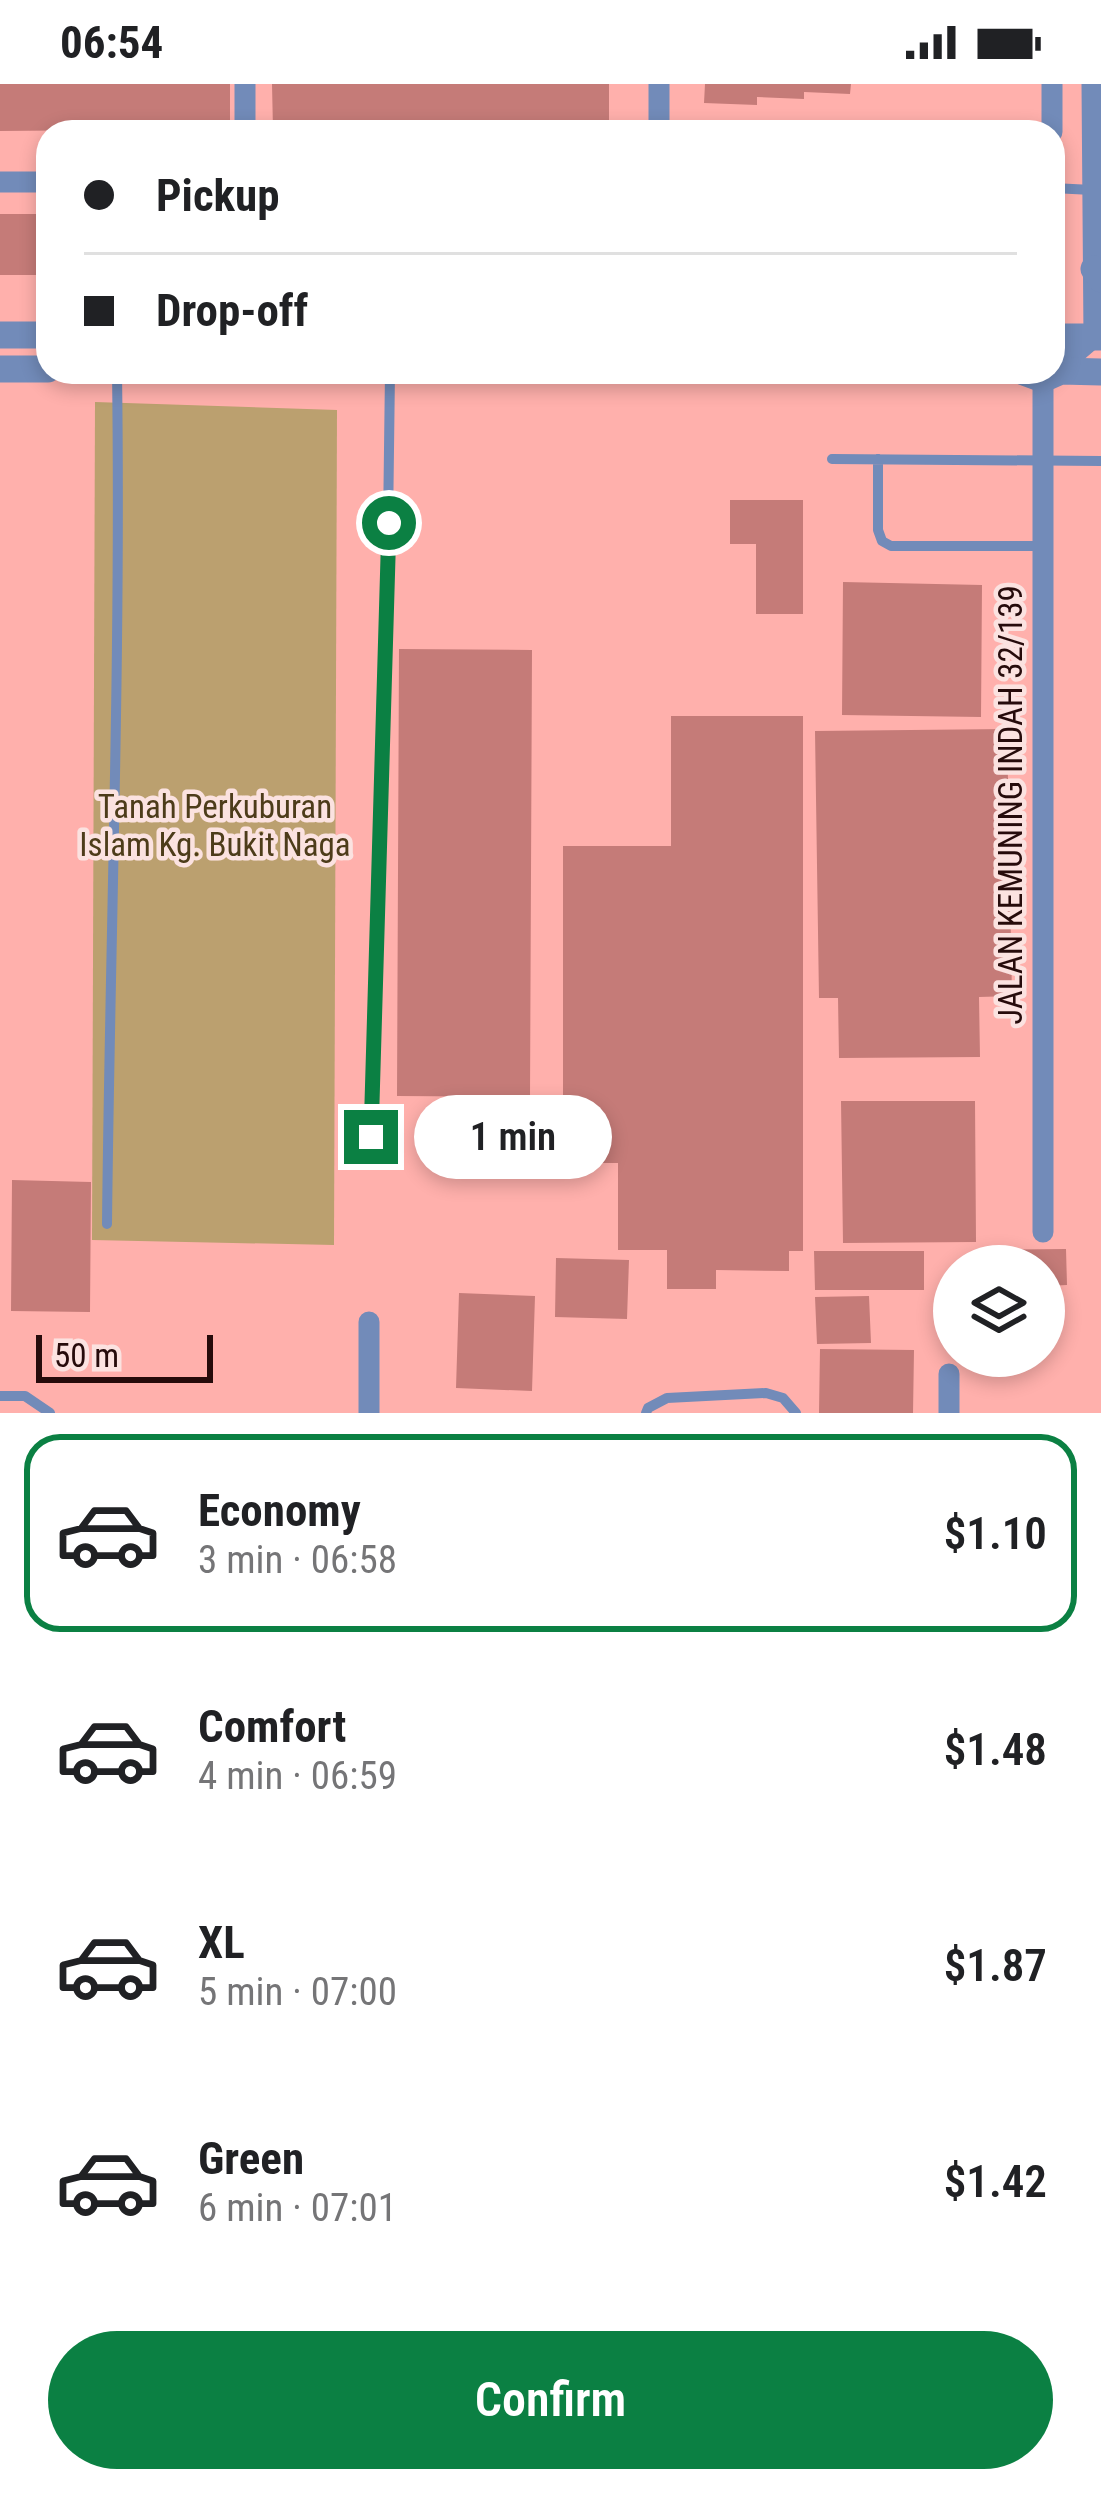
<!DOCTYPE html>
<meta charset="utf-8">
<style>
body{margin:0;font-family:"Roboto Condensed",sans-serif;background:#f2f2f2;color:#202124;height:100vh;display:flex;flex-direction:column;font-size:45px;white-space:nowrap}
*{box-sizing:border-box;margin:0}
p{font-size:39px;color:#757577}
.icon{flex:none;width:66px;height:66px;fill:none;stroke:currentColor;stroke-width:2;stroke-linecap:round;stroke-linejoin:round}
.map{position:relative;height:1329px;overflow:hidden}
.side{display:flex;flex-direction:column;background:#fff;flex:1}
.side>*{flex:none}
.banner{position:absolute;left:36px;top:36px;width:1029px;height:264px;border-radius:36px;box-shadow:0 6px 18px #0003;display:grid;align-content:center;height:264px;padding:0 48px;background:#fff}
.buttons{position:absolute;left:933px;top:1161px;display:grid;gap:24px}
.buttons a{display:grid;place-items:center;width:132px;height:132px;border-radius:50%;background:#fff;box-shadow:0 6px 18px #0003;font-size:60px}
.scale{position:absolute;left:36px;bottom:30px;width:177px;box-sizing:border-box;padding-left:12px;border:6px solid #260b0b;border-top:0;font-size:33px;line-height:42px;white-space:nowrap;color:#260b0b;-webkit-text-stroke:9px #fbe2e0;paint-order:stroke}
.end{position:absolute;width:54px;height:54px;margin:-27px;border:15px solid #0b8043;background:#fff;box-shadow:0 0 0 6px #fff}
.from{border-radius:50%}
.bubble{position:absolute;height:84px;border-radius:42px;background:#fff;box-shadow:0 6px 18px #0003;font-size:39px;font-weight:600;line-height:84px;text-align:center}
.banner b{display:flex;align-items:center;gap:42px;height:114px;font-size:45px}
.banner b+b{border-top:3px solid #e0e0e0}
.banner i{width:30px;height:30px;background:#202124}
ul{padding:21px 0 0;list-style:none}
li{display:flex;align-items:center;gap:36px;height:198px;margin:0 24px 18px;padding:0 24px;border:6px solid transparent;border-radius:36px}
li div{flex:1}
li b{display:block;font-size:45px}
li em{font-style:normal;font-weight:600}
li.active{border-color:#0b8043}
li>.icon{width:108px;height:108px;stroke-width:1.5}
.action{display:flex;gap:24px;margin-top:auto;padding:24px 48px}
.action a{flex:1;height:138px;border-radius:72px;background:#0b8043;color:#fff;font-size:48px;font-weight:600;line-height:138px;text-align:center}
.status{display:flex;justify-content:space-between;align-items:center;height:84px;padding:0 60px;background:#fff;direction:ltr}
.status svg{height:33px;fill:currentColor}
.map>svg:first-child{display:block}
.green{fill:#bba06f}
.building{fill:#c57b78}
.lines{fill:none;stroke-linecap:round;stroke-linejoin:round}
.service{stroke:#728bb9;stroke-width:10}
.minor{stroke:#728bb9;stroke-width:21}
.tertiary{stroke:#728bb9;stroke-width:27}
.route{stroke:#0b8043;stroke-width:15}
.labels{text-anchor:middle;stroke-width:9;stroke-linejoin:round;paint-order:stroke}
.street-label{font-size:33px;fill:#260b0b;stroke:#fbe2e0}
.park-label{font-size:33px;fill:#4d3c1a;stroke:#fbe2e0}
</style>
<div class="status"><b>06:54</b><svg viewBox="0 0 49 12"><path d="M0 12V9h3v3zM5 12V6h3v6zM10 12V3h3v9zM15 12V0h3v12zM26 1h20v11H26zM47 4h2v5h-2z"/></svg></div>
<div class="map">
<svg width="1101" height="1329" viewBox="0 0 1101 1329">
<rect width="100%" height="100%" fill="#ffb0ac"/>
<path class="green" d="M 95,318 L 337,326 L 334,1161 L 92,1156 Z"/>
<path class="building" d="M 0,0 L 230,0 L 230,45 L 0,47 Z
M 272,0 L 609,0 L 609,40 L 273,46 Z
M 705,0 L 851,0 L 850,10 L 804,8 L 804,15 L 757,13 L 757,21 L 704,19 Z
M 0,130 L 48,130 L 48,191 L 0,191 Z
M 730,416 L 803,416 L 803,530 L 756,530 L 756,460 L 730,460 Z
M 843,498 L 982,501 L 981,633 L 842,631 Z
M 399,565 L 532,566 L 530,1013 L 397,1012 Z
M 671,632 L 803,632 L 803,1167 L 789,1167 L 789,1187 L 716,1186 L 716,1205 L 667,1205 L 667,1166 L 618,1166 L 618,1079 L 563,1079 L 563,762 L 671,762 Z
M 1007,645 L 1012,912 L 979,913 L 980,973 L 839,974 L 838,914 L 819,914 L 815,647 Z
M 841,1017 L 975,1017 L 976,1158 L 843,1159 Z
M 12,1096 L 91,1098 L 90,1228 L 11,1227 Z
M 1066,1165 L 1067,1201 L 1044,1202 L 1044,1182 L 984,1182 L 984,1166 Z
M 814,1167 L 924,1167 L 924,1206 L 815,1206 Z
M 556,1174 L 629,1176 L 627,1235 L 555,1233 Z
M 459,1209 L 535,1212 L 532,1307 L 456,1304 Z
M 869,1212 L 871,1259 L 817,1260 L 815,1213 Z
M 1044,1216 L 1057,1216 L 1058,1256 L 1044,1256 Z
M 820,1265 L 914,1266 L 913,1329 L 819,1329 Z"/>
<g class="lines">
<path class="service" d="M 1053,104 L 1092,106
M 832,375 L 1101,377
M 878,375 L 878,446 L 882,457 L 891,462 L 1043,462
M 371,1053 L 382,609 L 387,520 L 390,288
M 107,1140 C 110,856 121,572 117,288
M 0,1312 L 25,1312 L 50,1329
M 646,1329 L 648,1324 L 667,1314 L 766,1309 L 783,1314 L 796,1329"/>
<path class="minor" d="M 659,0 L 659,48
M 1052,0 L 1052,48
M 245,48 L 245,0
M 0,98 L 48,98
M 1053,278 L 1073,271 L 1094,253 L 1092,0
M 1043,1148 L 1043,295
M 369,1238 L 369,1329
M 949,1329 L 949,1290"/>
<path class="tertiary" d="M 1094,185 L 1101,195
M 0,251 L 48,251
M 1053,253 L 1101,253
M 0,285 L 48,285
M 1024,288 L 1043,295 L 1061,287 L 1101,288"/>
</g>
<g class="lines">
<path class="route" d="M 371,1053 L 389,439"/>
</g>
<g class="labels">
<g class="street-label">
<text transform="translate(1010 721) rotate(-90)" y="12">JALAN KEMUNING INDAH 32/139</text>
</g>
<g class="park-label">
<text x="215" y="734">Tanah Perkuburan<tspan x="215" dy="38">Islam Kg. Bukit Naga</tspan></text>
</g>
</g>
</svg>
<div class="buttons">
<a><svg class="icon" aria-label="layers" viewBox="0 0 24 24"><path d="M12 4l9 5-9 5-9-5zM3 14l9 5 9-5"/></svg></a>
</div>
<div class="scale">50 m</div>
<i class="end from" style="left:389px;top:439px"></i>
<i class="end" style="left:371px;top:1053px"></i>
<div class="bubble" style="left:414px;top:1011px;width:198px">1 min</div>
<div class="banner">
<b><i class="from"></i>Pickup</b>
<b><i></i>Drop-off</b>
</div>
</div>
<section class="side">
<ul>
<li class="active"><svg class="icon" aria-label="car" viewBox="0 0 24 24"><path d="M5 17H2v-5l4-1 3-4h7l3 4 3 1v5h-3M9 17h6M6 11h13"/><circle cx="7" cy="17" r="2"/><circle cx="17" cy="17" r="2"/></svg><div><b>Economy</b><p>3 min · 06:58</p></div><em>$1.10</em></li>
<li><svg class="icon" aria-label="car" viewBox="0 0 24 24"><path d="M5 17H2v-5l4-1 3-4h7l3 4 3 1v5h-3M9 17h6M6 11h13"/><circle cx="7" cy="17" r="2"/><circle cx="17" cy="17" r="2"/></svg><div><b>Comfort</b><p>4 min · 06:59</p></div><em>$1.48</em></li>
<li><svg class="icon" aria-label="car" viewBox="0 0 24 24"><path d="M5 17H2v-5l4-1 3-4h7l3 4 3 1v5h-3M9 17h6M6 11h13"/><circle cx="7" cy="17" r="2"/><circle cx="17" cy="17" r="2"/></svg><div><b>XL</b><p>5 min · 07:00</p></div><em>$1.87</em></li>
<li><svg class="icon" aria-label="car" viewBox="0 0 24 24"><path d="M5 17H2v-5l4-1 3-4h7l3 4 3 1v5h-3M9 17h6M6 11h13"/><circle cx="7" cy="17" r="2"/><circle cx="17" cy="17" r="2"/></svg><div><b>Green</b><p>6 min · 07:01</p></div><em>$1.42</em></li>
</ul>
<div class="action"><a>Confirm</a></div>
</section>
